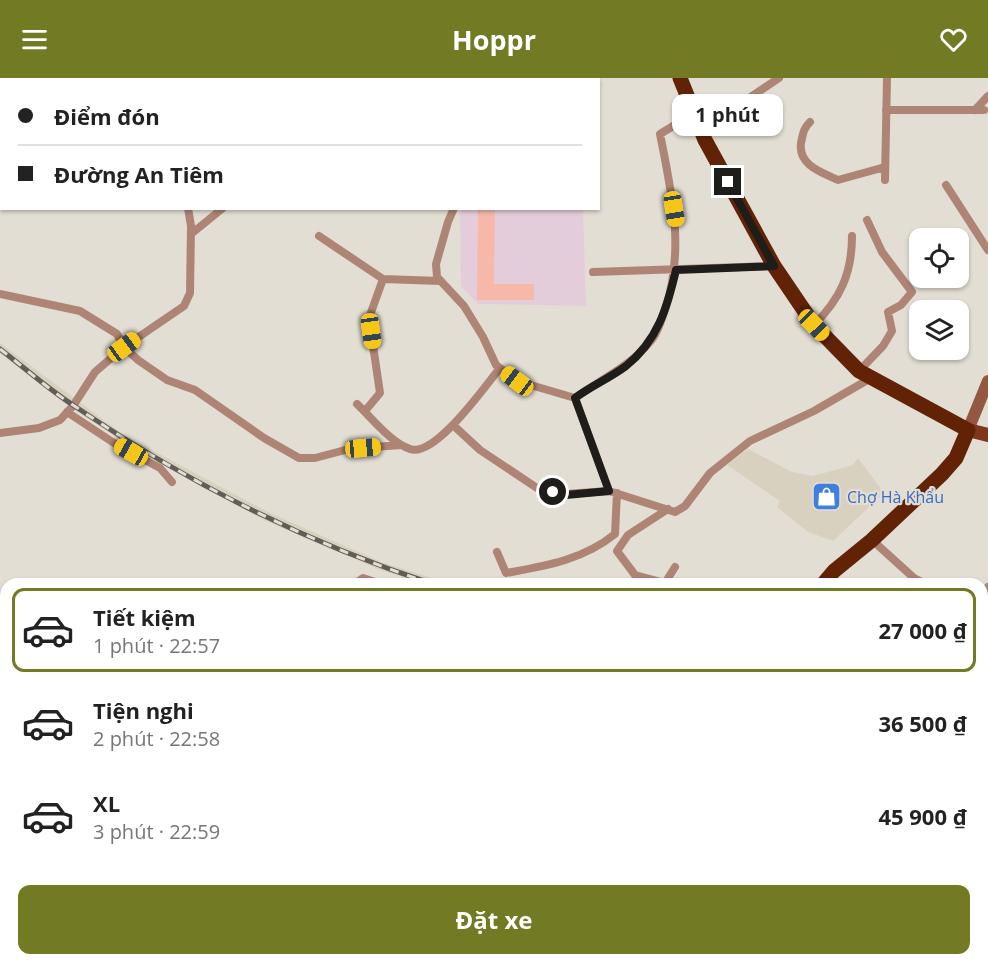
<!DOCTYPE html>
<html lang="vi">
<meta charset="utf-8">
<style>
body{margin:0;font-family:"Open Sans",sans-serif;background:#f6f6f6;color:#222;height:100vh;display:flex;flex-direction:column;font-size:22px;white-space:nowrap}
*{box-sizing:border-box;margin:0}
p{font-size:20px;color:#767676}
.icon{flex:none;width:33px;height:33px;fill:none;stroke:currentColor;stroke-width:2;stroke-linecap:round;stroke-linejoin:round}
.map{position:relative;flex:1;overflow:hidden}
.sheet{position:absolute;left:0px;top:500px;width:988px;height:388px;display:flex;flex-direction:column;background:#fff;border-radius:18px 18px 0 0;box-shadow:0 2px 4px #0004}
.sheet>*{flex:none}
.banner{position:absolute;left:0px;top:0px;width:600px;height:132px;box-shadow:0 2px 4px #0004;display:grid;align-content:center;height:132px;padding:0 18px;background:#fff}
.tools{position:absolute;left:909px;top:150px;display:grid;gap:12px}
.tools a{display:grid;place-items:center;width:60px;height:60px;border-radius:12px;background:#fff;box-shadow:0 2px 4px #0004;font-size:30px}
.end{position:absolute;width:27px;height:27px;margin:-14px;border:8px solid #1f1d19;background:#fff;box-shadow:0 0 0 3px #fff}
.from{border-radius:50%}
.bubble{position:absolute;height:42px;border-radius:12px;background:#fff;box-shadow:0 2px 4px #0004;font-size:20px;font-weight:700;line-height:42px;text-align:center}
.car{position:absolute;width:18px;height:36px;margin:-18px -9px;border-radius:8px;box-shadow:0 0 4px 2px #0007;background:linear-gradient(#f5c518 24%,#345 0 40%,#f5c518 0 76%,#345 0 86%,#f5c518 0)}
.banner b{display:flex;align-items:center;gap:21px;height:57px;font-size:22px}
.banner b+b{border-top:2px solid #e0e0e0}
.banner i{width:15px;height:15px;background:#222}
ul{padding:10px 0 0;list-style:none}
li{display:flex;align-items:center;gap:18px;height:84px;margin:0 12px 9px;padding:0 6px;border:3px solid transparent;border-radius:12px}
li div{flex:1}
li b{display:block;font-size:22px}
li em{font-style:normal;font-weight:700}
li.active{border-color:#727a24}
li>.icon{width:54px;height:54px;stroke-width:1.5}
.cta{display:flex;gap:12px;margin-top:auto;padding:12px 18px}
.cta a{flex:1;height:69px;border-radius:12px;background:#727a24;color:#fff;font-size:24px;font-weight:700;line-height:69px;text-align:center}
header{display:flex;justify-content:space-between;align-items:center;height:78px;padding:0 18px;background:#727a24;color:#fff;font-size:27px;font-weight:700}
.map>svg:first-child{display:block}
.built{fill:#d9d1c0}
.education{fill:#e4cdda}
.building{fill:#f6b8a9}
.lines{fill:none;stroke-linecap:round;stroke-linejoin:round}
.street{stroke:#ae8575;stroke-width:8}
.secondary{stroke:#935842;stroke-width:12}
.primary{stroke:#7e371b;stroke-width:14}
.highway{stroke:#622205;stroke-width:15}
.rail-casing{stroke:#615e57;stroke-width:5}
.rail{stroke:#e3ded3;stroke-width:3;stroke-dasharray:9;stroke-linecap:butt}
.route{stroke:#1f1d19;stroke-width:8}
.labels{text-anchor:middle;stroke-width:4.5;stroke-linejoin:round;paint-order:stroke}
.shop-label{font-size:16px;fill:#366cbe;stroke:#e3ded3;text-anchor:start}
</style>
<header><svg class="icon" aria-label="menu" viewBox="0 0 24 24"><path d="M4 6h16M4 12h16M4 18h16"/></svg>Hoppr<svg class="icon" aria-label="heart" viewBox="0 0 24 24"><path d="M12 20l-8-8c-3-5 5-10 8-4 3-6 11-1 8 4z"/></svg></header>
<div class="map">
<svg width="988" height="887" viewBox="0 0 988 887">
<rect width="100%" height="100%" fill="#e3ded3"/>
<path class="built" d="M 0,265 L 124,357 L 266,433 L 381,484 L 448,505 L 423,505 L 380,492 L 264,442 L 122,363 L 70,329 L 0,275 Z
M 748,371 L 792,394 L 813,398 L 853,387 L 858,380 L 884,415 L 833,463 L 808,454 L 777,429 L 780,423 L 727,387 Z
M 0,792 L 6,795 L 6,882 L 118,882 L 122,887 L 0,887 Z"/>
<path class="education" d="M 463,130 L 583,131 L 586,228 L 478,226 L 461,208 L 460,136 Z"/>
<path class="building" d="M 478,130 L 495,130 L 494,206 L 534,206 L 534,222 L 477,222 Z"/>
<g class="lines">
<path class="street" d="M 322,0 L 323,2
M 34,2 L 34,0
M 400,2 L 408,0
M 740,26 L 779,0
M 886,32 L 984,32
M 975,32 L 988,18
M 0,41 L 2,43
M 810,44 C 803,51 803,56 801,65 C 798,87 821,94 838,102 L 885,89
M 885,102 L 887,0
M 946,107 L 988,172
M 454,130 L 448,144 L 436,186 L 437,199 L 464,228 L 483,259 L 496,287 L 517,303 L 575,320 L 609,413
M 191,156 L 223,130
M 319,158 L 383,201 L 440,203
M 593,194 L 774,188
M 0,216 L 80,233 L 117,256 L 124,269 L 138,282 L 167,302 L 195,312 L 264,360 L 299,380 L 315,380 L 349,371 L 401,367
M 814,247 C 840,221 852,196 852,158
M 859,293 L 883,268 L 892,253 L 888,234 L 901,227 L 912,214 L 882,174 L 867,142
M 575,320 C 600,302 629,289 649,265 C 657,257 661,243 665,232 C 685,172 672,116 660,56 L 693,36
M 357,326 C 372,340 390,364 410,371 C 435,380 485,308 500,290
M 365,333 L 380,315 L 369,240 L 383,201
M 67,334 L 117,367 L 160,390 L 172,404
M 453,347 L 480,372 L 540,412 L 566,416 L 609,413 L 675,434 L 685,428 L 710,395 L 750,363 L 814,333 L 871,300
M 0,355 L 39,350 L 60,342 L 73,328 L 95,294 L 124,269 L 184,228 L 190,215 L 191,148 L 188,130
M 668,431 L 628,457 L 617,473 L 635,497 L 665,505 L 675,489
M 872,462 L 914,500 L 926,506
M 497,474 L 506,495 C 545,488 583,482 615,456 L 617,415
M 354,506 L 363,500 L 381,506
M 982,517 L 988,509
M 982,563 L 988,567
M 982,637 L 988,638
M 798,882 L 801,887
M 655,887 L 663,882
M 753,887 L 757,882"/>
<path class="secondary" d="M 968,352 L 988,303"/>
<path class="primary" d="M 968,352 L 988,357"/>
<path class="highway" d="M 680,0 L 705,62 L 774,188 L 814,247 L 859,293 L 968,352 L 956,380 L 942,396 L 872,462 L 834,493 L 823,506
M 982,882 L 988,886"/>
<defs>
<path id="rail" d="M 0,271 C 25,290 49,312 76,329 C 185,403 307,465 433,506
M 982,644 L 988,646"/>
</defs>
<use href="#rail" class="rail-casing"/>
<use href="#rail" class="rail"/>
</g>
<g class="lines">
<path class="route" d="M 553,414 L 566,417 L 609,413 L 575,320 C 591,308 610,300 626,288 C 658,262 667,230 676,192 L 774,188 L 728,104"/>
</g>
<defs>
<symbol id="shop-square" viewBox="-11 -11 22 22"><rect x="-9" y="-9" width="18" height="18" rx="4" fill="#3f7fe0" stroke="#e3ded3"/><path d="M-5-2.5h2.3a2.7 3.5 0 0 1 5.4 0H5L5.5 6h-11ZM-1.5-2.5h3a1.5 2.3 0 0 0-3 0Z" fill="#fff"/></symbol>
</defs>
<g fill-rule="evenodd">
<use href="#shop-square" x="810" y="402" width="33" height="33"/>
</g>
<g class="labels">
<g class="shop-label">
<text x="847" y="425">Chợ Hà Khẩu</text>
</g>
</g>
</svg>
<div class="tools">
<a><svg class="icon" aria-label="locate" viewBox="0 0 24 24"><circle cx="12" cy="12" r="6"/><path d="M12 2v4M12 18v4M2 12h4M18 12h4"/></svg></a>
<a><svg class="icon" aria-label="layers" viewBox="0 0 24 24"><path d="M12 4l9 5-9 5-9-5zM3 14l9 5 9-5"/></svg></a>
</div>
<i class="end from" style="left:553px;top:414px"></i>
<i class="end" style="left:728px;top:104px"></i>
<div class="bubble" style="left:672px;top:16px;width:111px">1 phút</div>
<i class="car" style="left:674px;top:131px;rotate:171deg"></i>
<i class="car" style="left:814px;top:247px;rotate:136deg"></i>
<i class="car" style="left:371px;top:253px;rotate:172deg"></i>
<i class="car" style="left:124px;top:269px;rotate:54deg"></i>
<i class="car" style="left:517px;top:303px;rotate:307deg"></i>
<i class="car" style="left:363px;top:370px;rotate:85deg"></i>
<i class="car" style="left:131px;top:374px;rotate:299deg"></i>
<div class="banner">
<b><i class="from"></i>Điểm đón</b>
<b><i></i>Đường An Tiêm</b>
</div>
<section class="sheet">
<ul>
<li class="active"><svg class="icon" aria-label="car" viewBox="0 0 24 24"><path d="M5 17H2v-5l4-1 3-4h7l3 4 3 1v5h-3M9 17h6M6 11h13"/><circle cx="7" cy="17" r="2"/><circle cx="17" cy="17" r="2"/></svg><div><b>Tiết kiệm</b><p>1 phút · 22:57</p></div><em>27 000 ₫</em></li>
<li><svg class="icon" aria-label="car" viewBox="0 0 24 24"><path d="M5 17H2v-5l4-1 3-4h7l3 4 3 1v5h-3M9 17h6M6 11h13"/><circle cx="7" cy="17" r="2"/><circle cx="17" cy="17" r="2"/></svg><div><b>Tiện nghi</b><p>2 phút · 22:58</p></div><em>36 500 ₫</em></li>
<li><svg class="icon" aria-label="car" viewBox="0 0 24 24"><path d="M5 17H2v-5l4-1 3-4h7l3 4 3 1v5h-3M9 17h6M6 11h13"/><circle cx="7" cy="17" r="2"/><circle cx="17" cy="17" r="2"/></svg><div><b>XL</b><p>3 phút · 22:59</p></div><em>45 900 ₫</em></li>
</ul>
<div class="cta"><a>Đặt xe</a></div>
</section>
</div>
